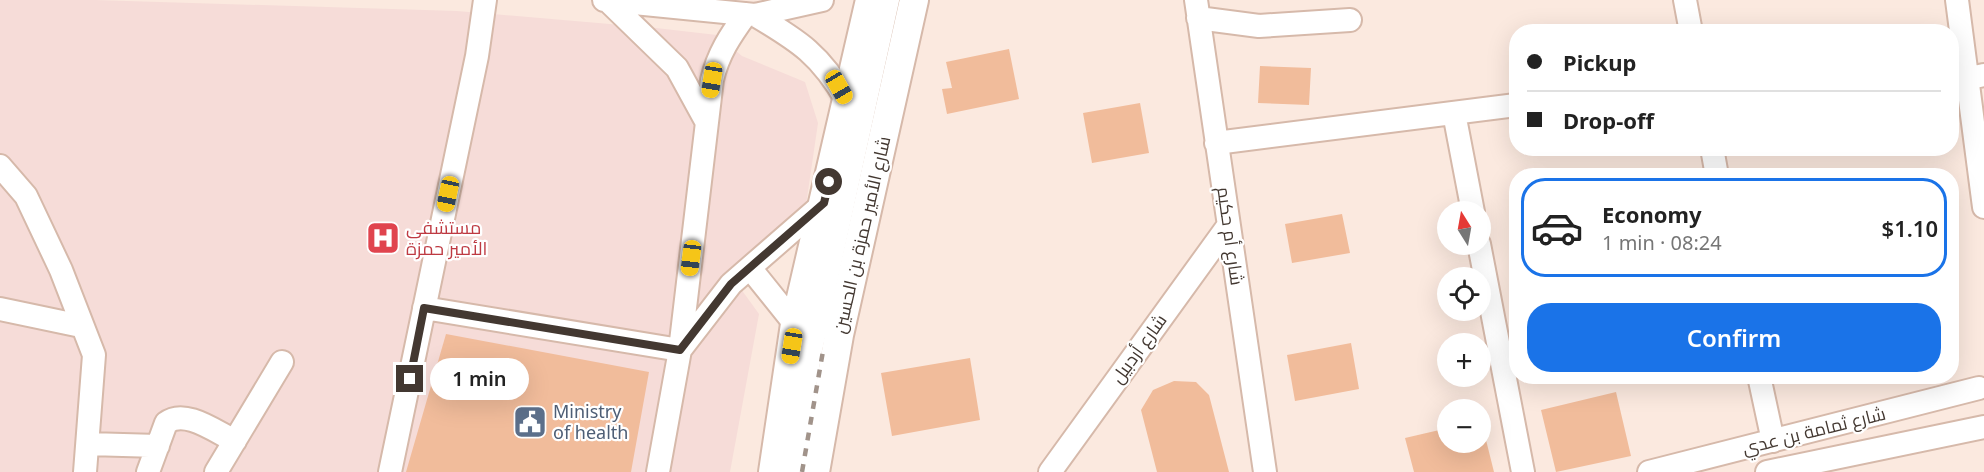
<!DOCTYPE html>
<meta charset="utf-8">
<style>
body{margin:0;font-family:"Noto Sans",Cairo,sans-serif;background:#f6f6f6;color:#222;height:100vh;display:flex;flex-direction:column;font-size:22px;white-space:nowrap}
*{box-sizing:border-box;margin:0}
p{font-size:20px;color:#767676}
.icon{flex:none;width:33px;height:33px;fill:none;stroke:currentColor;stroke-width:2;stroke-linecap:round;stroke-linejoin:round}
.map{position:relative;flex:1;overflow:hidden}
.panel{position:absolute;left:1509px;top:168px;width:450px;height:216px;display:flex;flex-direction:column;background:#fff;border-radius:24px;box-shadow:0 6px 24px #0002}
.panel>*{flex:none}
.top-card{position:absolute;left:1509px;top:24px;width:450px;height:132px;border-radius:24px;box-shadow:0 6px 24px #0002;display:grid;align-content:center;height:132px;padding:0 18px;background:#fff}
.needle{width:39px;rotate:349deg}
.tools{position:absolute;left:1437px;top:201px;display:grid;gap:12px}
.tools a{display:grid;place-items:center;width:54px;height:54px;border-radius:50%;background:#fff;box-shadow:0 6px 24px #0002;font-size:30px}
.end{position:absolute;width:27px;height:27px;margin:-14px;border:8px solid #433831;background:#fff;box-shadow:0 0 0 3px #fff}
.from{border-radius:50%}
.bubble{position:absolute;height:42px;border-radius:21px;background:#fff;box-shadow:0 6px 24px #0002;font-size:20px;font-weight:600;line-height:42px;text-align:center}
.car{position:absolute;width:18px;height:36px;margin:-18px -9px;border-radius:8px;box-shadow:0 0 4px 2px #0007;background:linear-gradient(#f5c518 24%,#345 0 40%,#f5c518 0 76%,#345 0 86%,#f5c518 0)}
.top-card b{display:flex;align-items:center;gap:21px;height:57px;font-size:22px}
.top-card b+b{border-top:2px solid #e0e0e0}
.top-card i{width:15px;height:15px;background:#222}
ul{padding:10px 0 0;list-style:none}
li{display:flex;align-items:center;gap:18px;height:99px;margin:0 12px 9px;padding:0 6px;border:3px solid transparent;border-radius:24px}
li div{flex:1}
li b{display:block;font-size:22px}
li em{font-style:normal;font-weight:600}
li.current{border-color:#1a73e8}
li>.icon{width:54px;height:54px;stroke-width:1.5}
.primary-button{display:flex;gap:12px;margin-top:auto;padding:12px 18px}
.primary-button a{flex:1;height:69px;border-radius:24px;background:#1a73e8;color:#fff;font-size:24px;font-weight:600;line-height:69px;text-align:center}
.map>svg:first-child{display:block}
.medical{fill:#f6dcd8}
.building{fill:#f1bc9b}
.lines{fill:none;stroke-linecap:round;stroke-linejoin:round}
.minor-casing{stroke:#d6b9aa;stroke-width:26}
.major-casing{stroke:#d6b9aa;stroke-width:32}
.minor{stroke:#fff;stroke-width:22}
.major{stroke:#fff;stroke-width:28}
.rail{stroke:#a1938a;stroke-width:4.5;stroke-dasharray:8 8;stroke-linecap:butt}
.route{stroke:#433831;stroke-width:8}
.labels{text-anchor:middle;stroke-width:4.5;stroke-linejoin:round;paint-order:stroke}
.health-label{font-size:18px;fill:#be3a42;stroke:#fff;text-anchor:start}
.street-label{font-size:18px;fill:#433831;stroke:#fff}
.service-label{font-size:18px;fill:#4e5e75;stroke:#fff;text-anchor:start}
</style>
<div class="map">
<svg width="1984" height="472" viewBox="0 0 1984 472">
<rect width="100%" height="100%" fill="#fbe9df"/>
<path class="medical" d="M 0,0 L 95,0 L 457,11 L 656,28 L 717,35 L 742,56 L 805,82 L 818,123 L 806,205 L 728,271 L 759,314 L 730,472 L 0,472 Z"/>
<path class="building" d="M 1009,49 L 1019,99 L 947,114 L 942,89 L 952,88 L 946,62 Z
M 1260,66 L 1311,68 L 1309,105 L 1258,103 Z
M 1140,103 L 1149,153 L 1092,163 L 1083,113 Z
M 1342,214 L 1350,253 L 1292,263 L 1285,224 Z
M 446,334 L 649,372 L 631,472 L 406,472 Z
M 1351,343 L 1359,389 L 1295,401 L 1287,355 Z
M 970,358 L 980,420 L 892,436 L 881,373 Z
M 1174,381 L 1196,382 L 1209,395 L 1229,472 L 1157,472 L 1141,410 L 1153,390 Z
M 1616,392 L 1631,456 L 1556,472 L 1541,410 Z
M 1481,420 L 1494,472 L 1414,472 L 1405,438 L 1448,428 L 1448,442 L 1480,442 Z"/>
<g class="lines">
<defs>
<path id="minor" d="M 604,0 L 755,15 L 822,0
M 607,0 L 677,68 L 706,121
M 1196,0 L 1265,472
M 1685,0 L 1691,32
M 1957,0 L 1984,207
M 755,15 C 799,41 821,55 847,101
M 1198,18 L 1259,26 L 1350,20
M 1952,82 L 1984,75
M 1454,113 L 1473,212
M 1216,143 L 1516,105
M 1712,148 L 1717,176
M 0,166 L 26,196 L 61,270 L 94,355 L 85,472
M 1479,244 L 1523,472
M 750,268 L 795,324
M 424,308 L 680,350 L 712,80 C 718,54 730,36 746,14
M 0,309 L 81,326
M 1759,376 L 1773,441
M 88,444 L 158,446
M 148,472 L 166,423 C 185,408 216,432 235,441
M 216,472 L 282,362
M 390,472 L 477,56 L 485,0
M 658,472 L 680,350 L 731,284 L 824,203
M 791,472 L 811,350 L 888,0
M 1050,472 L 1228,226
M 1649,472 L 1979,388
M 1767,472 L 1984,427"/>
<path id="major" d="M 773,472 L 795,324 L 870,0
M 815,472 L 839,335 L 914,0"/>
</defs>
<use href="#minor" class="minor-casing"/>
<use href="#major" class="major-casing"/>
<use href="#minor" class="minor"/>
<use href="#major" class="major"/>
<path class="rail" d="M 802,472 L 823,351"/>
</g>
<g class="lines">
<path class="route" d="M 410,379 L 424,308 L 680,350 L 731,284 L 824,203 L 829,182"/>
</g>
<defs>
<symbol id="hospital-square" viewBox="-11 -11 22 22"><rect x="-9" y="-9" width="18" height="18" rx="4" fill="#e0444e" stroke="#fff"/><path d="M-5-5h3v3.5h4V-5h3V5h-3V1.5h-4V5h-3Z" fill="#fff"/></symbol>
<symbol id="civic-square" viewBox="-11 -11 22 22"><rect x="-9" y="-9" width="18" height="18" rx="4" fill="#5c6f8a" stroke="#fff"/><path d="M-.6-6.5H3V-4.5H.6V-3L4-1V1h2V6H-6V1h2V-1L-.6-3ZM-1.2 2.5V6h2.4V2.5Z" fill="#fff"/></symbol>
</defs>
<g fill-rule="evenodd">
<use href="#hospital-square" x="364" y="219" width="38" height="38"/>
<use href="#civic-square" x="511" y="403" width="38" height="38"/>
</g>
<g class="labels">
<g class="health-label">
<text x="406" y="234">مستشفى<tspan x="406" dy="21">الأمير حمزة</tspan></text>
</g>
<g class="street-label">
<text transform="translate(862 235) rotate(-77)" y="6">شارع الأمير حمزة بن الحسين</text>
<text transform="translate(1230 236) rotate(82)" y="6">شارع أم حكيم</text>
<text transform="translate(1139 349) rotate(-54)" y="6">شارع أردبيل</text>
<text transform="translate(1814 431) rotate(-14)" y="6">شارع ثمامة بن عدي</text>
</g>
<g class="service-label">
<text x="553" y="418">Ministry<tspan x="553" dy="21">of health</tspan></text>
</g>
</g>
</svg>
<div class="tools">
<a><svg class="needle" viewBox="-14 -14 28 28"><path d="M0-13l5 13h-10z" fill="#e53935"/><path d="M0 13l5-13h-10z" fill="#767676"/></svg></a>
<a><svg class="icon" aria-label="locate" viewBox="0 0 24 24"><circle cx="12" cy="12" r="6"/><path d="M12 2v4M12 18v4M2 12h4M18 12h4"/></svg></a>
<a>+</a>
<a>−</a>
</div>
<i class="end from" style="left:829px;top:182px"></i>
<i class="end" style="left:410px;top:379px"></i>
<div class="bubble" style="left:430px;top:358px;width:99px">1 min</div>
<i class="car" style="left:712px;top:80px;rotate:189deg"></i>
<i class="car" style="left:839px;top:87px;rotate:150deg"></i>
<i class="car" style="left:448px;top:194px;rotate:192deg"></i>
<i class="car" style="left:691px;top:258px;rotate:187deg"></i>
<i class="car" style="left:792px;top:346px;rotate:189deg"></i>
<div class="top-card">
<b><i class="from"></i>Pickup</b>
<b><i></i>Drop-off</b>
</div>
<section class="panel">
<ul>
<li class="current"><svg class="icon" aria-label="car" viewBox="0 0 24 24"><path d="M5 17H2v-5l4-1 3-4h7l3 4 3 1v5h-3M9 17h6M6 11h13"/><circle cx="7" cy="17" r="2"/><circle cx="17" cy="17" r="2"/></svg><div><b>Economy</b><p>1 min · 08:24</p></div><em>$1.10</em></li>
</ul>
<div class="primary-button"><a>Confirm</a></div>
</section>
</div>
